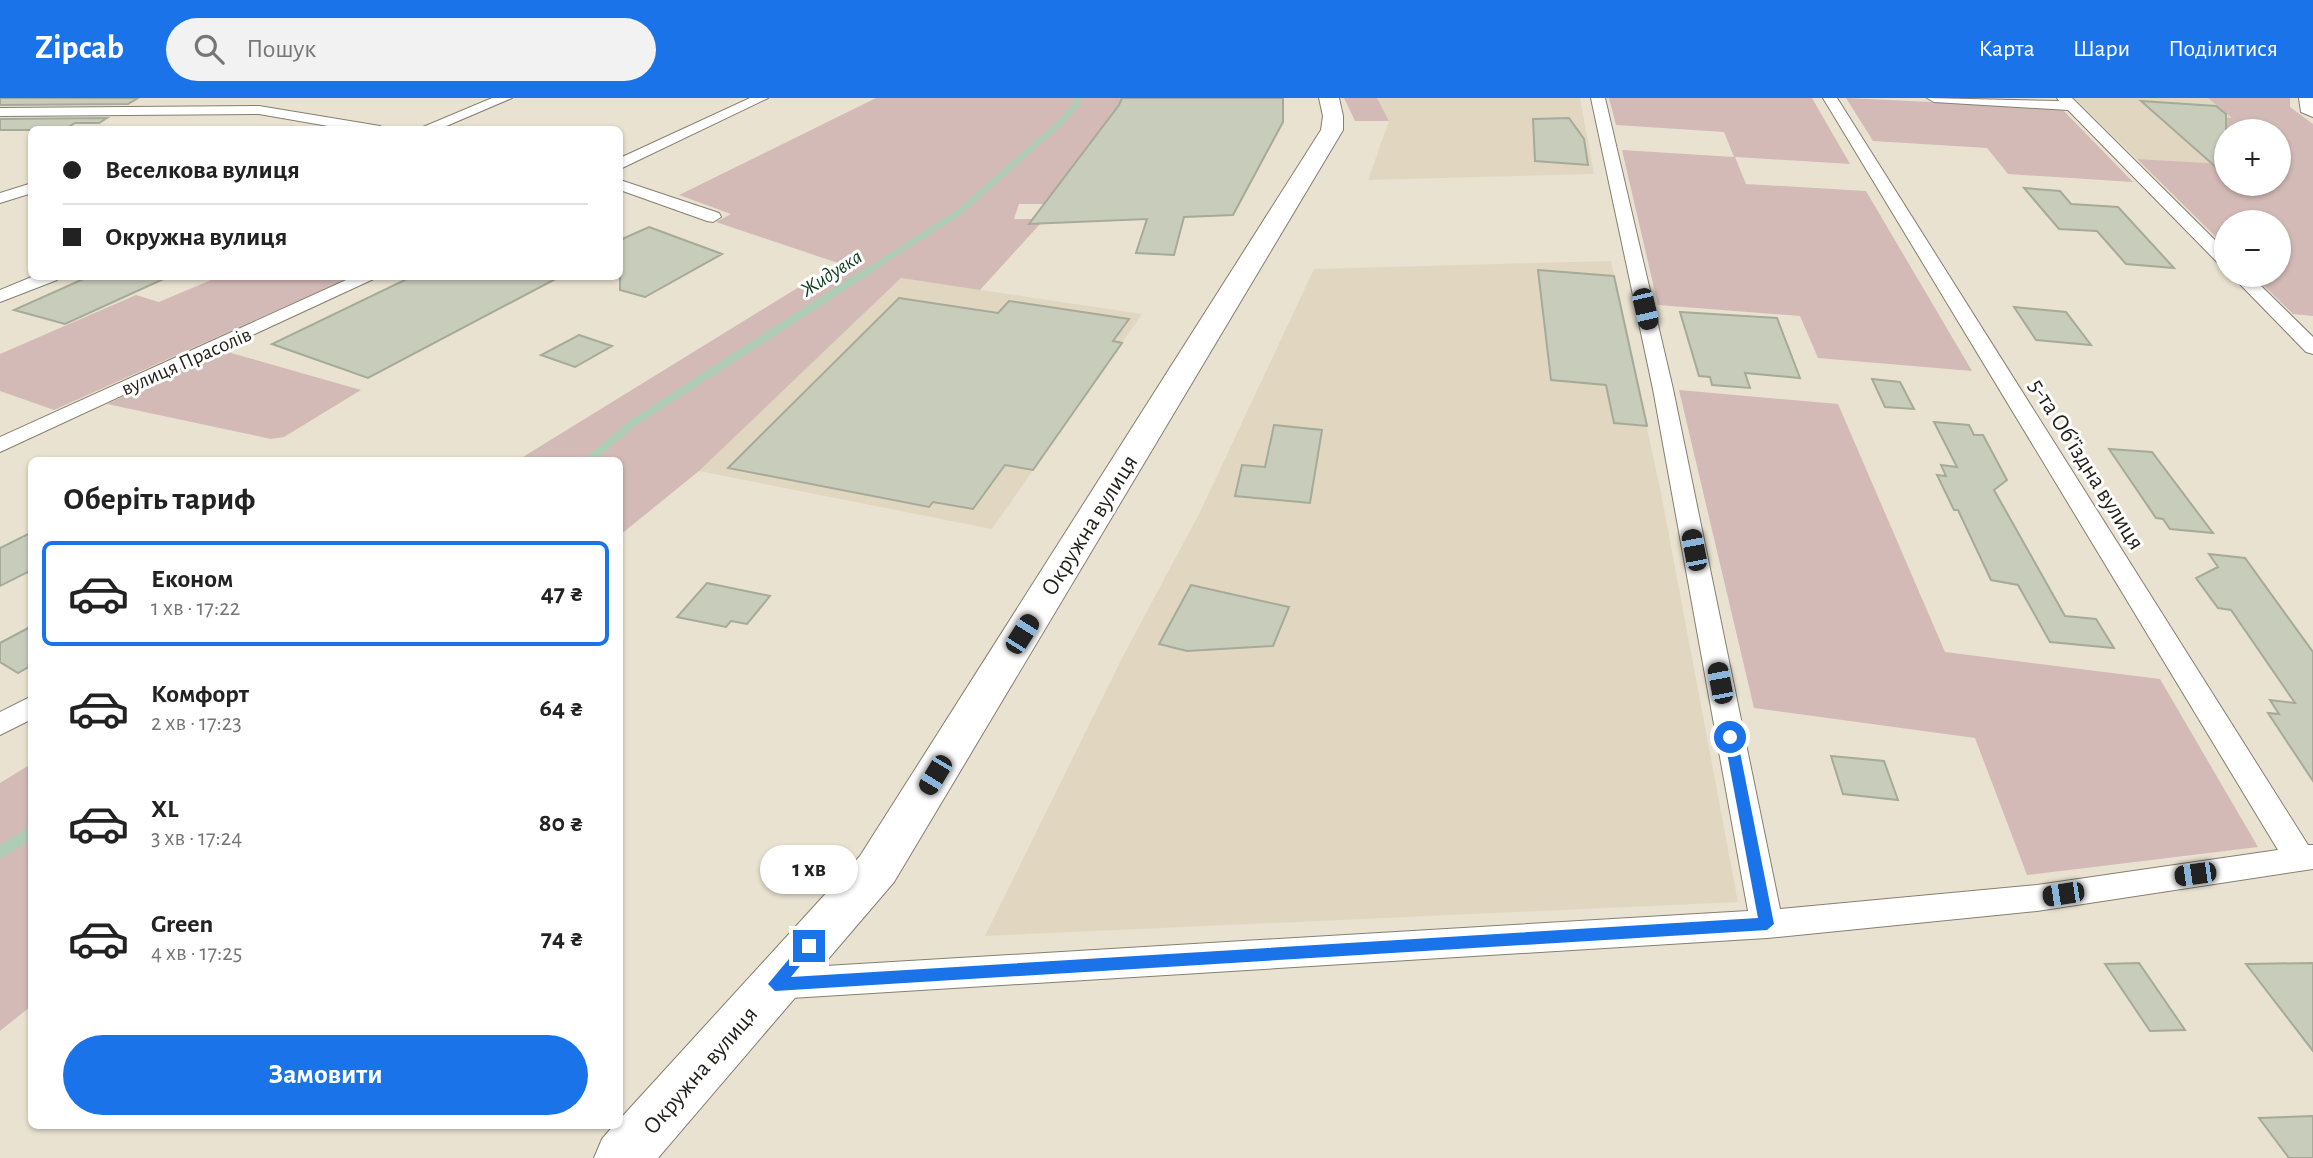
<!DOCTYPE html>
<html lang="uk">
<meta charset="utf-8">
<style>
body{margin:0;font-family:"Alegreya Sans",sans-serif;background:#f2f2f2;color:#222;height:100vh;display:flex;flex-direction:column;font-size:26px;white-space:nowrap}
*{box-sizing:border-box;margin:0}
p{font-size:23px;color:#767676}
.icon{flex:none;width:38px;height:38px;fill:none;stroke:currentColor;stroke-width:2;stroke-linecap:round;stroke-linejoin:round}
.map{position:relative;flex:1;overflow:hidden}
.details{position:absolute;left:28px;top:359px;width:595px;height:672px;display:flex;flex-direction:column;background:#fff;border-radius:10px;box-shadow:0 2px 5px #0004}
.details>*{flex:none}
.banner{position:absolute;left:28px;top:28px;width:595px;height:154px;border-radius:10px;box-shadow:0 2px 5px #0004;display:grid;align-content:center;height:154px;padding:0 35px;background:#fff}
.controls{position:absolute;left:2214px;top:21px;display:grid;gap:14px}
.controls a{display:grid;place-items:center;width:77px;height:77px;border-radius:50%;background:#fff;box-shadow:0 2px 5px #0004;font-size:35px}
.end{position:absolute;width:32px;height:32px;margin:-16px;border:9px solid #1a73e8;background:#fff;box-shadow:0 0 0 4px #fff}
.from{border-radius:50%}
.bubble{position:absolute;height:49px;border-radius:24px;background:#fff;box-shadow:0 2px 5px #0004;font-size:23px;font-weight:700;line-height:49px;text-align:center}
.car{position:absolute;width:21px;height:42px;margin:-21px -10px;border-radius:9px;box-shadow:0 0 5px 2px #0007;background:linear-gradient(#222 24%,#8ab4d8 0 40%,#222 0 76%,#8ab4d8 0 86%,#222 0)}
.banner b{display:flex;align-items:center;gap:24px;height:66px;font-size:26px}
.banner b+b{border-top:2px solid #e0e0e0}
.banner i{width:18px;height:18px;background:#222}
ul{padding:0;list-style:none}
li{display:flex;align-items:center;gap:21px;height:105px;margin:0 14px 10px;padding:0 21px;border:4px solid transparent;border-radius:10px}
li div{flex:1}
li b{display:block;font-size:26px}
li em{font-style:normal;font-weight:700}
li.on{border-color:#1a73e8}
li>.icon{width:63px;height:63px;stroke-width:1.5}
h2{padding:0 35px;font-size:32px;line-height:84px}
.action{display:flex;gap:14px;margin-top:auto;padding:14px 35px}
.action a{flex:1;height:80px;border-radius:42px;background:#1a73e8;color:#fff;font-size:28px;font-weight:700;line-height:80px;text-align:center}
header{display:flex;align-items:center;gap:42px;box-sizing:border-box;height:98px;padding:0 35px;background:#1a73e8;color:#fff}
header strong{font-size:33px}
nav{display:flex;gap:38px;margin-inline-start:auto;font-size:24px}
.search{width:490px;height:63px;background:#f2f2f2;display:flex;align-items:center;gap:18px;box-sizing:border-box;padding:0 24px;border-radius:38px;color:#767676;font-size:26px}
.map>svg:first-child{display:block}
.built{fill:#e1d7c0}
.green{fill:#d3bab7}
.lines{fill:none;stroke-linecap:round;stroke-linejoin:round}
.stream-far2{stroke:#afccb5;stroke-width:6}
.stream-far1{stroke:#afccb5;stroke-width:8}
.stream{stroke:#afccb5;stroke-width:12}
.building{fill:#c8ccbb;stroke:#a5aa99;stroke-width:2}
.street-casing{stroke:#867f70;stroke-width:2}
.primary-casing{stroke:#867f70;stroke-width:2}
.street{fill:#fff;fill-rule:evenodd}
.primary{fill:#fff;fill-rule:evenodd}
.route{fill:#1a73e8}
.labels{text-anchor:middle;stroke-width:6;stroke-linejoin:round;paint-order:stroke}
.far-water-label{font-size:21px;font-style:italic;fill:#0c3c1c;stroke:#fff}
.far-street-label{font-size:21px;fill:#221f19;stroke:#fff}
.street-label{font-size:24px;fill:#221f19;stroke:#fff}
</style>
<header>
<strong>Zipcab</strong>
<div class="search"><svg class="icon" aria-label="search" viewBox="0 0 24 24"><circle cx="10" cy="10" r="6"/><path d="M15 15l6 6"/></svg>Пошук</div>
<nav><a>Карта</a><a>Шари</a><a>Поділитися</a></nav>
</header>
<div class="map">
<svg width="2313" height="1060" viewBox="0 0 2313 1060">
<rect width="100%" height="100%" fill="#e9e2d1"/>
<path class="built" d="M 1377,0 L 1580,0 L 1594,76 L 1368,82 L 1389,23 Z
M 2074,0 L 2208,0 L 2234,20 L 2204,18 L 2226,66 L 2137,61 Z
M 1611,163 L 1661,395 L 1738,804 L 985,838 L 1122,560 L 1200,414 L 1314,171 Z
M 901,180 L 1142,216 L 992,431 L 699,373 Z"/>
<path class="green" d="M 876,0 L 1122,0 L 1119,7 L 1044,106 L 1019,106 L 1014,121 L 1032,121 L 1041,125 L 980,192 L 901,180 L 699,373 L 620,437 L 620,362 L 518,362 L 838,165 L 716,124 L 731,116 L 679,97 Z
M 1344,0 L 1377,0 L 1389,23 L 1355,23 Z
M 1609,0 L 1812,0 L 1850,66 L 1735,59 L 1746,86 L 1866,93 L 1972,273 L 1818,260 L 1800,218 L 1658,207 L 1622,52 L 1734,59 L 1724,34 L 1616,27 Z
M 1846,0 L 2061,10 L 2133,84 L 2008,76 L 1987,50 L 1873,43 Z
M 2208,0 L 2290,0 L 2290,9 L 2313,26 L 2313,218 L 2293,216 L 2253,177 L 2278,177 L 2278,124 L 2226,124 L 2226,149 L 2137,61 L 2226,66 L 2226,86 L 2278,86 L 2278,33 L 2226,33 L 2202,18 L 2232,20 Z
M 218,179 L 351,179 L 54,312 L 0,293 L 0,256 L 136,197 L 159,204 Z
M 224,253 L 361,292 L 284,339 L 271,341 L 107,306 Z
M 1679,292 L 1838,306 L 1945,554 L 2160,581 L 2258,749 L 2027,777 L 1975,640 L 1754,610 Z
M 31,666 L 31,908 L 0,933 L 0,685 Z"/>
<g class="lines">
<path class="stream-far2" d="M 866,174 L 958,115 L 1059,26 L 1079,3 L 1077,0"/>
<path class="stream-far1" d="M 589,362 L 633,325 L 869,172"/>
<path class="stream" d="M 0,754 L 32,734"/>
</g>
<path class="building" d="M 0,0 L 138,0 L 128,6 L 0,7 Z
M 1122,0 L 1283,0 L 1283,24 L 1233,117 L 1184,119 L 1174,157 L 1136,155 L 1147,121 L 1029,126 L 1119,7 Z
M 2141,3 L 2216,8 L 2226,16 L 2226,78 Z
M 107,20 L 99,25 L 75,25 L 64,32 L 0,32 L 0,21 Z
M 1569,20 L 1584,41 L 1588,67 L 1535,63 L 1533,21 Z
M 2024,90 L 2060,93 L 2071,106 L 2118,109 L 2174,170 L 2126,166 L 2097,133 L 2059,131 Z
M 649,129 L 722,156 L 645,199 L 620,192 L 620,142 Z
M 1538,172 L 1614,178 L 1647,328 L 1614,325 L 1606,287 L 1551,282 Z
M 90,178 L 170,178 L 65,226 L 14,212 Z
M 413,178 L 561,178 L 368,280 L 272,246 Z
M 899,200 L 998,215 L 1009,203 L 1129,221 L 1113,243 L 1122,245 L 1033,372 L 1005,367 L 973,411 L 933,404 L 929,409 L 728,370 Z
M 2014,209 L 2066,214 L 2091,247 L 2036,242 Z
M 1680,214 L 1777,220 L 1800,280 L 1745,275 L 1750,290 L 1712,287 L 1710,279 L 1699,278 Z
M 579,237 L 612,248 L 575,269 L 541,257 Z
M 1872,281 L 1900,284 L 1914,311 L 1885,309 Z
M 1934,324 L 1969,327 L 1974,337 L 1983,337 L 2007,382 L 1994,392 L 2065,518 L 2096,521 L 2114,550 L 2050,544 L 2018,487 L 1991,482 L 1958,412 L 1954,412 L 1937,377 L 1946,378 L 1941,367 L 1957,369 Z
M 1274,327 L 1322,332 L 1310,405 L 1235,398 L 1242,367 L 1265,369 Z
M 2109,351 L 2152,354 L 2213,435 L 2170,431 L 2163,421 L 2156,420 Z
M 32,434 L 32,472 L 0,488 L 0,450 Z
M 2209,456 L 2245,460 L 2313,554 L 2313,683 L 2268,615 L 2279,616 L 2270,602 L 2295,605 L 2231,512 L 2218,510 L 2196,480 L 2218,469 Z
M 707,485 L 770,498 L 747,526 L 731,523 L 726,529 L 677,519 Z
M 1191,487 L 1289,509 L 1273,548 L 1187,553 L 1159,546 Z
M 32,528 L 32,567 L 18,575 L 0,564 L 0,545 Z
M 1831,658 L 1884,663 L 1898,702 L 1843,696 Z
M 2139,865 L 2185,932 L 2150,933 L 2105,866 Z
M 2313,865 L 2313,953 L 2246,866 Z
M 2313,1018 L 2313,1060 L 2289,1060 L 2259,1020 Z"/>
<g class="lines">
<defs>
<path id="street" d="M 492,0 L 512,0 L 437,32 L 416,32 Z
M 750,0 L 768,0 L 620,71 L 620,60 Z
M 1591,0 L 1605,0 L 1673,291 L 1780,811 L 2037,787 L 2278,752 L 1823,0 L 1837,0 L 2308,747 L 2313,747 L 2313,771 L 2037,813 L 1767,840 L 775,901 L 763,897 L 758,886 L 763,875 L 775,871 L 1748,813 L 1653,291 Z
M 1927,0 L 2059,3 L 2057,0 L 2072,0 L 2226,153 L 2226,168 L 2220,167 L 2068,12 L 1934,4 Z
M 2299,0 L 2313,0 L 2313,19 L 2301,14 Z
M 259,8 L 380,28 L 387,32 L 351,32 L 259,16 L 0,18 L 0,10 Z
M 620,82 L 719,115 L 721,119 L 713,124 L 707,123 L 620,92 Z
M 32,85 L 32,95 L 0,105 L 0,95 Z
M 2231,177 L 2250,177 L 2313,239 L 2313,256 L 2306,254 Z
M 34,178 L 60,178 L 57,182 L 0,204 L 0,192 Z
M 355,178 L 380,178 L 0,354 L 0,339 Z
M 32,598 L 32,621 L 0,637 L 0,614 Z"/>
<path id="primary" d="M 1319,0 L 1339,0 L 1343,18 L 1343,32 L 894,784 L 658,1060 L 594,1060 L 602,1041 L 614,1027 L 620,1027 L 620,1021 L 860,758 L 1321,32 L 1323,18 Z"/>
</defs>
<use href="#street" class="street-casing"/>
<use href="#primary" class="primary-casing"/>
<use href="#street" class="street"/>
<use href="#primary" class="primary"/>
</g>
<path class="route" d="M 1730,634 L 1737,639 L 1774,826 L 1767,832 L 775,893 L 768,886 L 804,843 L 809,842 L 816,848 L 791,879 L 1758,820 L 1724,639 Z"/>
<g class="labels">
<g class="far-water-label">
<text transform="translate(831 175) rotate(-33)" y="7">Жидувка</text>
</g>
<g class="far-street-label">
<text transform="translate(186 263) rotate(-24)" y="7">вулиця Прасолів</text>
</g>
<g class="street-label">
<text transform="translate(2087 366) rotate(58)" y="8">5-та Обʼїздна вулиця</text>
<text transform="translate(1089 427) rotate(-58)" y="8">Окружна вулиця</text>
<text transform="translate(700 972) rotate(-49)" y="8">Окружна вулиця</text>
</g>
</g>
</svg>
<div class="controls">
<a>+</a>
<a>−</a>
</div>
<i class="end from" style="left:1730px;top:639px"></i>
<i class="end" style="left:809px;top:848px"></i>
<div class="bubble" style="left:760px;top:747px;width:98px">1 хв</div>
<i class="car" style="left:1645px;top:211px;rotate:167deg"></i>
<i class="car" style="left:1694px;top:452px;rotate:349deg"></i>
<i class="car" style="left:1022px;top:536px;rotate:32deg"></i>
<i class="car" style="left:1720px;top:585px;rotate:349deg"></i>
<i class="car" style="left:935px;top:677px;rotate:211deg"></i>
<i class="car" style="left:2195px;top:776px;rotate:262deg"></i>
<i class="car" style="left:2063px;top:796px;rotate:261deg"></i>
<div class="banner">
<b><i class="from"></i>Веселкова вулиця</b>
<b><i></i>Окружна вулиця</b>
</div>
<section class="details">
<h2>Оберіть тариф</h2>
<ul>
<li class="on"><svg class="icon" aria-label="car" viewBox="0 0 24 24"><path d="M5 17H2v-5l4-1 3-4h7l3 4 3 1v5h-3M9 17h6M6 11h13"/><circle cx="7" cy="17" r="2"/><circle cx="17" cy="17" r="2"/></svg><div><b>Економ</b><p>1 хв · 17:22</p></div><em>47 ₴</em></li>
<li><svg class="icon" aria-label="car" viewBox="0 0 24 24"><path d="M5 17H2v-5l4-1 3-4h7l3 4 3 1v5h-3M9 17h6M6 11h13"/><circle cx="7" cy="17" r="2"/><circle cx="17" cy="17" r="2"/></svg><div><b>Комфорт</b><p>2 хв · 17:23</p></div><em>64 ₴</em></li>
<li><svg class="icon" aria-label="car" viewBox="0 0 24 24"><path d="M5 17H2v-5l4-1 3-4h7l3 4 3 1v5h-3M9 17h6M6 11h13"/><circle cx="7" cy="17" r="2"/><circle cx="17" cy="17" r="2"/></svg><div><b>XL</b><p>3 хв · 17:24</p></div><em>80 ₴</em></li>
<li><svg class="icon" aria-label="car" viewBox="0 0 24 24"><path d="M5 17H2v-5l4-1 3-4h7l3 4 3 1v5h-3M9 17h6M6 11h13"/><circle cx="7" cy="17" r="2"/><circle cx="17" cy="17" r="2"/></svg><div><b>Green</b><p>4 хв · 17:25</p></div><em>74 ₴</em></li>
</ul>
<div class="action"><a>Замовити</a></div>
</section>
</div>
